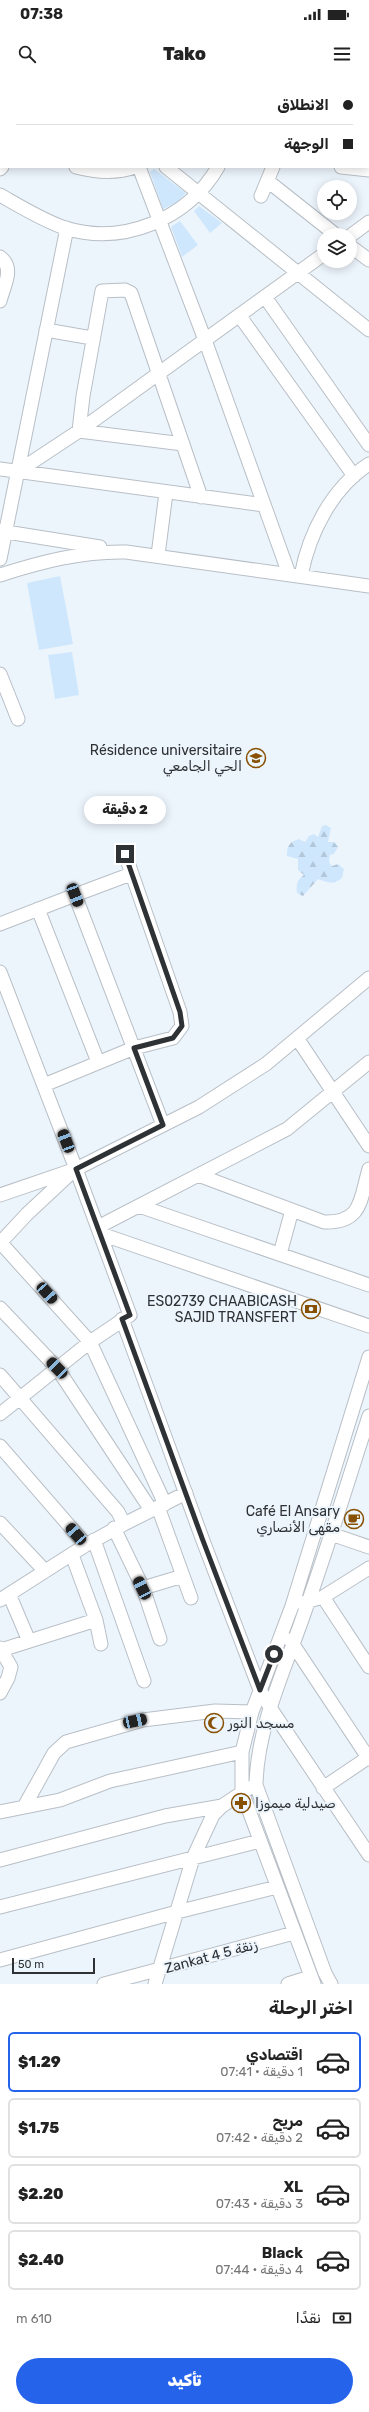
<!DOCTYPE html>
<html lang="ar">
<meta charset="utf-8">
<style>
body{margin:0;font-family:Rubik,Cairo,sans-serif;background:#f6f6f6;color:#222;direction:rtl;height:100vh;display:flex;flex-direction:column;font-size:15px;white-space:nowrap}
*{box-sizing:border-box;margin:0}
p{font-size:13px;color:#767676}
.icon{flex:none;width:22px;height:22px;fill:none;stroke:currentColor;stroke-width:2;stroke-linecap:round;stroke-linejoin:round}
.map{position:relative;height:1904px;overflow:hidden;direction:ltr}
.details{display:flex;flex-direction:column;background:#fff;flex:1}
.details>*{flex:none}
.top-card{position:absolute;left:0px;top:0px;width:369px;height:88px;box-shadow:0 2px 10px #0003;direction:rtl;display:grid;align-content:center;height:88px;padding:0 16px;background:#fff}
.tools{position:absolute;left:317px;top:100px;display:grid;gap:8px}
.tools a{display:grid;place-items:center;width:40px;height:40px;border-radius:50%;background:#fff;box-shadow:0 2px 10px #0003;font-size:20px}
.scale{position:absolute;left:12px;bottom:10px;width:83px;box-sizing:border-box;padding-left:4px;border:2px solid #2f3235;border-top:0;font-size:11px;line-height:14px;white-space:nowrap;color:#2f3235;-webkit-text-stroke:3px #edf5fc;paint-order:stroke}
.end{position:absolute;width:18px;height:18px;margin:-9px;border:5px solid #2f3235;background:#fff;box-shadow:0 0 0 2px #fff}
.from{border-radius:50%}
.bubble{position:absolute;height:28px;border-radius:14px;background:#fff;box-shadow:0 2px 10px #0003;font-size:13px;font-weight:800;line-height:28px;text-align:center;direction:rtl}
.car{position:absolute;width:12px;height:24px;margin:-12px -6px;border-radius:5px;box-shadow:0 0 3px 1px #0007;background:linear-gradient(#222 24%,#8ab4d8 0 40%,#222 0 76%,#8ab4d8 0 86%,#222 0)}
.top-card b{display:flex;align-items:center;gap:14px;height:38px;font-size:15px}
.top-card b+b{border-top:1px solid #e0e0e0}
.top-card i{width:10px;height:10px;background:#222}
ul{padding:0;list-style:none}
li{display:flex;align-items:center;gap:12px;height:60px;margin:0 8px 6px;padding:0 8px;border:2px solid #e0e0e0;border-radius:6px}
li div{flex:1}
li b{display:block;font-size:15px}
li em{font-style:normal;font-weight:800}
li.active{border-color:#2563eb}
li>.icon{width:36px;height:36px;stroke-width:1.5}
h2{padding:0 16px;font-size:18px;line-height:48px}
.pay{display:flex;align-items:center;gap:10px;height:44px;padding:0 16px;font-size:15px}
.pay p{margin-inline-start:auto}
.cta{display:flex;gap:8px;margin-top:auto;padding:8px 16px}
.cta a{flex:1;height:46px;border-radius:24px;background:#2563eb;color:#fff;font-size:16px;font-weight:800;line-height:46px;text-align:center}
.status{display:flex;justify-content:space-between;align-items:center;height:28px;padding:0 20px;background:#fff;direction:ltr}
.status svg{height:11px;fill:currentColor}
header{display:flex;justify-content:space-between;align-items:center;height:52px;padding:0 16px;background:#fff;font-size:18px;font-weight:800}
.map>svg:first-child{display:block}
.forest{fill:url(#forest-firs)}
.green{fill:#cfe7fd}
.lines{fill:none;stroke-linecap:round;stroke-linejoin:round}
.minor-casing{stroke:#b8bfc6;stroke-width:15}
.minor{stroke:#fff;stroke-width:13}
.route{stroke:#2f3235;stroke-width:5}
.labels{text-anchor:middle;stroke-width:4;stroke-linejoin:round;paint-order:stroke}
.poi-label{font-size:14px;fill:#2f3235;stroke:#edf5fc;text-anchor:end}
.street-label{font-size:14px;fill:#2f3235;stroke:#edf5fc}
</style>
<div class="status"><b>07:38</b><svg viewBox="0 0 49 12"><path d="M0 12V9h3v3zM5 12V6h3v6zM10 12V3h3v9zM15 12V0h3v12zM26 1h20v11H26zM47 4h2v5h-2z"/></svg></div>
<header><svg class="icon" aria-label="menu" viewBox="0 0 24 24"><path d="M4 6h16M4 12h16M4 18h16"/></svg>Tako<svg class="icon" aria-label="search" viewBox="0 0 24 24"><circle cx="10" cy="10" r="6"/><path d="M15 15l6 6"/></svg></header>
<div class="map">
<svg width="369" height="1904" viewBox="0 0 369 1904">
<defs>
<pattern id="forest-firs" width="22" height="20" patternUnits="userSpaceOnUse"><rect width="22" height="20" fill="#cfe7fd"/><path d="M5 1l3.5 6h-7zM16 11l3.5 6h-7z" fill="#b2c7d9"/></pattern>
</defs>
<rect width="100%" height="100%" fill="#edf5fc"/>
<path class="forest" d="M 326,745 L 331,748 L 328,762 L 334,762 L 338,767 L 334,774 L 330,775 L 329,782 L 332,786 L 338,784 L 344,789 L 342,798 C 333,805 328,803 318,799 L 303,816 L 297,813 C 296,804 297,800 304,795 L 298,790 L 298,779 L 287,776 C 287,766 289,762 299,759 L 305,762 L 309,756 L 314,754 L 318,757 L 322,746 Z"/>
<path class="green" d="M 154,89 L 186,113 L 176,123 L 163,129 L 150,92 Z
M 199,126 L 222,143 L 210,153 L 194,131 Z
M 180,141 L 198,165 L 182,177 L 171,147 Z
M 60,496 L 73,564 L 39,570 L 27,503 Z
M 72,572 L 79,615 L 55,619 L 48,575 Z"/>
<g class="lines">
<defs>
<path id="minor" d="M 170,0 L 171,1
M 234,0 L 234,1
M 105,1 L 106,0
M 368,42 L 369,43
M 0,46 L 1,46
M 76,87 C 95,92 116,94 135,87
M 139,87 L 205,260 L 289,494
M 166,87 L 369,250
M 341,87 L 369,90
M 0,89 L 2,87
M 269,102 L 336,155
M 0,115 C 21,127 42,140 65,148 C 123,166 188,139 218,87
M 261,116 L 273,87
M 350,156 L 369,142
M 350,166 L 369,180
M 0,177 C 15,188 4,205 0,221
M 265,217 L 369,365
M 239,235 L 354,396
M 46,250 L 92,258
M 183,364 L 79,351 L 83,316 L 102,211 L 125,210 L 131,213 L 201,417
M 0,389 L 264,425
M 17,392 L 79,351 L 324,174
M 0,451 L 100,467
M 158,475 L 166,413
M 0,479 L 67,148
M 0,495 C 41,482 82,471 126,472 L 369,506
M 301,496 C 309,453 332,408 369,384
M 0,594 L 18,639
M 75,815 L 131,794
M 38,829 L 98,982
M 0,844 L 75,815 L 163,1045
M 0,892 L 76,1089 L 130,1235 L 90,1262 L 0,1334
M 297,958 L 369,1066
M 44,1005 L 134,968 L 173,958 L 182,946 L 180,932 L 125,774
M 198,1095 L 324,1142 C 363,1143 360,1119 369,1089
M 0,1115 L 76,1089 L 199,1027 L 266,984 L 369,898
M 139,1126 L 369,1205
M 98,1147 L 287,1049 L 369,982
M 101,1154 L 369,1246
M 0,1162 L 90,1262 L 165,1424
M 0,1163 L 27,1134 L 72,1092
M 280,1174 L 292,1130
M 0,1228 L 57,1288 L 151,1430
M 122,1239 L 202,1458 L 260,1610 L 271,1629 L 369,1775
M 0,1295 L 118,1432 L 124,1444 L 86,1465 L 0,1520
M 0,1366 L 86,1465
M 158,1427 L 191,1518
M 0,1443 L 45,1491
M 124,1444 L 186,1413
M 114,1448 L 143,1508 L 160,1559
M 331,1454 L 369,1467
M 94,1460 L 144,1601
M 143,1508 L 183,1496
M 9,1514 L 29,1561
M 323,1517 L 369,1587
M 302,1523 L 323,1517 L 369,1488
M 96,1540 L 101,1564
M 290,1560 L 369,1679
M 0,1568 L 1,1570 L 96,1540 L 72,1475
M 0,1613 L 8,1598 L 11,1587 L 1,1570
M 323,1708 L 369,1677
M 24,1727 L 54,1673 L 66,1662 L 143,1640 L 215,1631 L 252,1632
M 0,1732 L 60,1720 L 110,1701 L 242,1672
M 0,1780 L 165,1736 L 222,1726
M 0,1827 L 260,1761
M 0,1880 L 177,1832 L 277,1807
M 104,1904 L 294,1853
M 155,1904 L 193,1778 L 213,1735 L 222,1726 L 249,1708
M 288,1904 L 310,1897
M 314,1904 L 242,1712 L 242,1672 L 252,1632 L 292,1526 L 369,1277
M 331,1904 L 325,1893 L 256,1705 C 257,1646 286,1587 305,1531 C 328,1467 348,1401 369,1336"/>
</defs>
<use href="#minor" class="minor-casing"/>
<use href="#minor" class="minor"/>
</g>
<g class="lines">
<path class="route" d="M 125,774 L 180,932 L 182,946 L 173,958 L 134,968 L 163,1045 L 76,1089 L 130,1235 L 122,1239 L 202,1458 L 260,1610 L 274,1574"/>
</g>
<defs>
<symbol id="university-ring" viewBox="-11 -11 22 22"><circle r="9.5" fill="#edf5fc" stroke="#885003" stroke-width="1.5"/><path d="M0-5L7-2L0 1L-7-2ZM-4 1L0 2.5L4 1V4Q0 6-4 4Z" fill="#885003"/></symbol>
<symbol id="bank-ring" viewBox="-11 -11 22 22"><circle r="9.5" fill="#edf5fc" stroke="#885003" stroke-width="1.5"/><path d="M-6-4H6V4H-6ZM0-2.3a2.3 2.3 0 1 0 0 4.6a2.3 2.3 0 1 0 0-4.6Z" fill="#885003"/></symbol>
<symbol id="cafe-ring" viewBox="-11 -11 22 22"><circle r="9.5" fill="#edf5fc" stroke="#885003" stroke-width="1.5"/><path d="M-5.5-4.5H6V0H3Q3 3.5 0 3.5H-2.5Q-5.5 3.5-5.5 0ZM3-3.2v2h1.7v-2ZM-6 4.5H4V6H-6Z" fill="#885003"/></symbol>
<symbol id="mosque-ring" viewBox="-11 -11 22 22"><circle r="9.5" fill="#edf5fc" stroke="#885003" stroke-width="1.5"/><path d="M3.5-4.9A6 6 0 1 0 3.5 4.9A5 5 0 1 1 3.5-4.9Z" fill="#885003"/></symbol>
<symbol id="pharmacy-ring" viewBox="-11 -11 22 22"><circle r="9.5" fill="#edf5fc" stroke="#885003" stroke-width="1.5"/><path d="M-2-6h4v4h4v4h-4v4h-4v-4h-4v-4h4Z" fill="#885003"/></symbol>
</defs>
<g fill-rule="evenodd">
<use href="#university-ring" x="245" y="667" width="22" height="22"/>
<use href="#bank-ring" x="300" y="1218" width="22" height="22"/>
<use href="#cafe-ring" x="343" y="1428" width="22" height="22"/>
<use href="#mosque-ring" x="203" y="1632" width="22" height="22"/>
<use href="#pharmacy-ring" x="230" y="1712" width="22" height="22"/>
</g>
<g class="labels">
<g class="poi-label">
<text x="242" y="675">Résidence universitaire<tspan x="242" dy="16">الحي الجامعي</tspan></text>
<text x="297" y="1226">ES02739 CHAABICASH<tspan x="297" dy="16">SAJID TRANSFERT</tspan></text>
<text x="340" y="1436">Café El Ansary<tspan x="340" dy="16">مقهى الأنصاري</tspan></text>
<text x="228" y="1648" text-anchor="start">مسجد النور</text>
<text x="255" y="1728" text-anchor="start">صيدلية ميموزا</text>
</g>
<g class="street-label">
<text transform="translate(211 1876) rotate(-15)" y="5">Zankat 4 زنقة 5</text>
</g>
</g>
</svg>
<div class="tools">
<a><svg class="icon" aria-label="locate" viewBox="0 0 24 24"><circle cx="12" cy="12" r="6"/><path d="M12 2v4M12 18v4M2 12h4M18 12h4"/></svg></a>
<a><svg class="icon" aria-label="layers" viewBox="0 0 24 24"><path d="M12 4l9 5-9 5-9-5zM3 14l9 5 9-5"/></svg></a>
</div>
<div class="scale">50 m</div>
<i class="end from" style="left:274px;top:1574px"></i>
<i class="end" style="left:125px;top:774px"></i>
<div class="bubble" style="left:84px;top:716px;width:82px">2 دقيقة</div>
<i class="car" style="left:75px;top:815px;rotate:159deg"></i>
<i class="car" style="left:66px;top:1061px;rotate:339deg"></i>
<i class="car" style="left:47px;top:1213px;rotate:138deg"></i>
<i class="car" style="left:57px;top:1288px;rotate:316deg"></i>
<i class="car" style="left:76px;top:1454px;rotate:319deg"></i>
<i class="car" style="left:142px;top:1508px;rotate:334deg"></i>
<i class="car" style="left:135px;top:1641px;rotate:78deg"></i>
<div class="top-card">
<b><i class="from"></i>الانطلاق</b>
<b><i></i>الوجهة</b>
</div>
</div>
<section class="details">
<h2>اختر الرحلة</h2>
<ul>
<li class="active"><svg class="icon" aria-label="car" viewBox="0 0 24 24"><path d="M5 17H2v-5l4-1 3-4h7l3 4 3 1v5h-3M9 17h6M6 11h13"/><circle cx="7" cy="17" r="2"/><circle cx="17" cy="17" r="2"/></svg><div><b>اقتصادي</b><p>1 دقيقة · 07:41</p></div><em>$1.29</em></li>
<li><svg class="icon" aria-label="car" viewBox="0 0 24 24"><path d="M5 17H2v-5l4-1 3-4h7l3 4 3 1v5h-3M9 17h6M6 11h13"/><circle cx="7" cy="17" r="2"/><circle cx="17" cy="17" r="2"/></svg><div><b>مريح</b><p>2 دقيقة · 07:42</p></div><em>$1.75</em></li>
<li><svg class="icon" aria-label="car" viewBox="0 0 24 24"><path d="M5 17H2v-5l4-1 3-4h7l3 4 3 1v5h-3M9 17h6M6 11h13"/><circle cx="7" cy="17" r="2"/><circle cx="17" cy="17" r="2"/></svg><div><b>XL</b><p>3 دقيقة · 07:43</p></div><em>$2.20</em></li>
<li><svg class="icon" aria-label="car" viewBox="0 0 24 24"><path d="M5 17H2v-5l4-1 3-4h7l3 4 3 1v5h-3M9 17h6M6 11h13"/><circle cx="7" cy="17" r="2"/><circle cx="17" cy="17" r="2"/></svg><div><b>Black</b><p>4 دقيقة · 07:44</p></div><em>$2.40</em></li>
</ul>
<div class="pay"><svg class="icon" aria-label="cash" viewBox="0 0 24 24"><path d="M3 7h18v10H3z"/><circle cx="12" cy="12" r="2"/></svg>نقدًا<p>610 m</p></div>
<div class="cta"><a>تأكيد</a></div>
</section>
